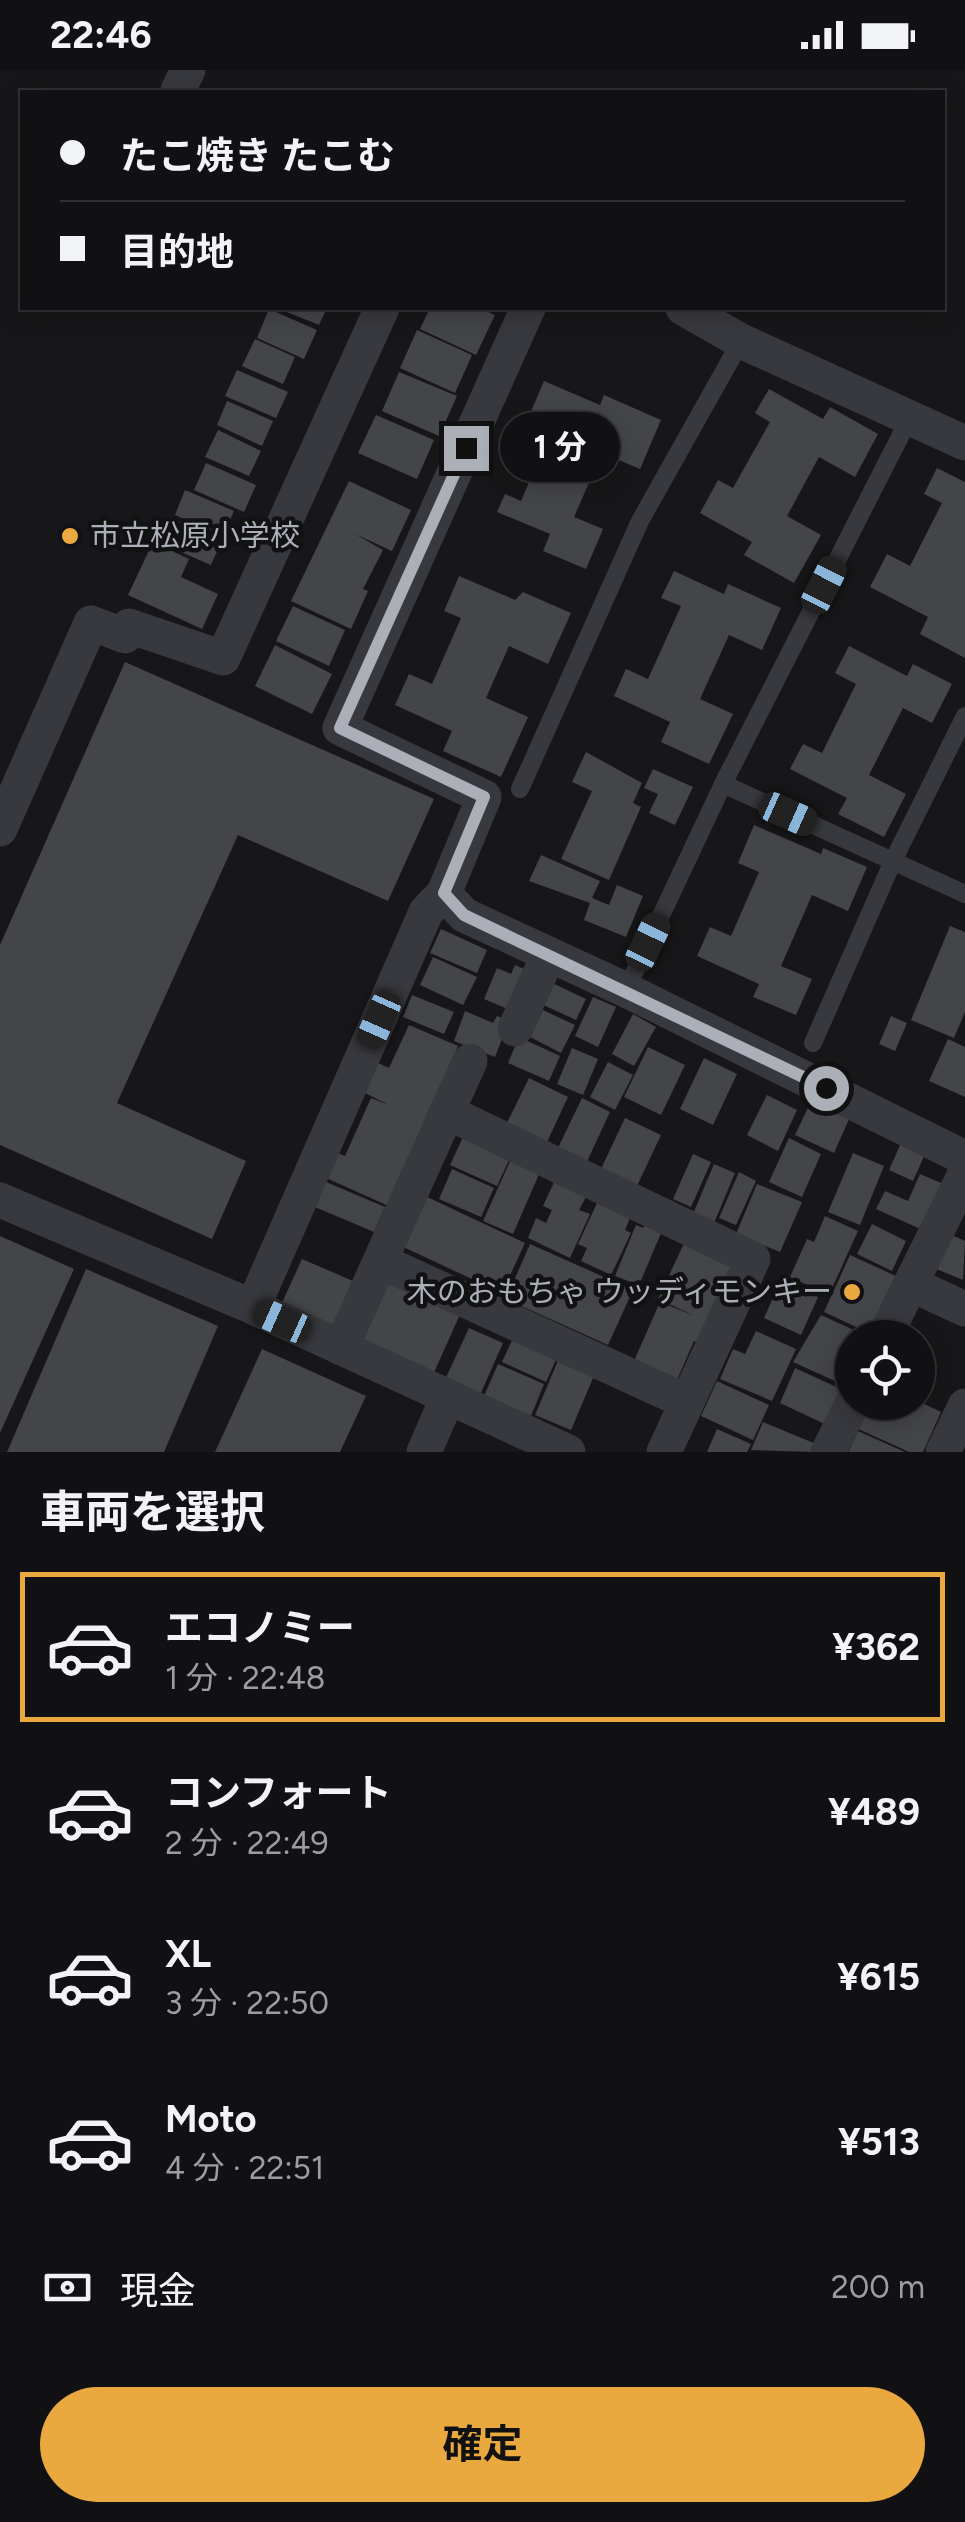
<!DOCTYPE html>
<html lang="ja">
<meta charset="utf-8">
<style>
body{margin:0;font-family:Figtree,"Noto Sans JP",sans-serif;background:#1a1a1c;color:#f1f3f6;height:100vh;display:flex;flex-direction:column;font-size:38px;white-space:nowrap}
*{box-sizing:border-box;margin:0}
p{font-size:32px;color:#9c9da0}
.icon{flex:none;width:55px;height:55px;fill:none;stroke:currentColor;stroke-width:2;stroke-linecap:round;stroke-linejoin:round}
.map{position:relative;height:1382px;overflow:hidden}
.drawer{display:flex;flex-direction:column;background:#111113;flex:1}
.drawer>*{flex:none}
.top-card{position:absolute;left:20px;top:20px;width:925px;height:220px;border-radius:0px;box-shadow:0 5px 25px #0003,0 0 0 2px #303133;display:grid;align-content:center;height:220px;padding:0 40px;background:#111113}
.controls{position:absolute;left:835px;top:1250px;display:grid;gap:20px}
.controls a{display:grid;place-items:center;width:100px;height:100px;border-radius:50%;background:#111113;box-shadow:0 5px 25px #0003,0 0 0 2px #303133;font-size:50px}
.end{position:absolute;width:45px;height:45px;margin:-22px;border:12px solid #aaafb8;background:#111;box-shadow:0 0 0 5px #111}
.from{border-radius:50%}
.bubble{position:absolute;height:70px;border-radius:35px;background:#111113;box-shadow:0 5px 25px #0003,0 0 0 2px #303133;font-size:32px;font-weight:700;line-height:70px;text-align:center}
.car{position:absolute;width:30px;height:60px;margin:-30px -15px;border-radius:12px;box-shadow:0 0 8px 2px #0007;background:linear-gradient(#222 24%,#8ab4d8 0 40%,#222 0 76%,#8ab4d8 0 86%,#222 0)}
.top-card b{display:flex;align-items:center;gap:35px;height:95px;font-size:38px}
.top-card b+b{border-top:2px solid #303133}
.top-card i{width:25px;height:25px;background:#f1f3f6}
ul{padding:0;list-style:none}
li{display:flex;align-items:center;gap:30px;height:150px;margin:0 20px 15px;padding:0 20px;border:5px solid transparent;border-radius:0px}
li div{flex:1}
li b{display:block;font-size:38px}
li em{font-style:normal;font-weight:700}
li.current{border-color:#e9a93f}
li>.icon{width:90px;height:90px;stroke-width:1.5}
h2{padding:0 40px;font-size:45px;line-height:120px}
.pay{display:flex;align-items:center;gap:25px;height:110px;padding:0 40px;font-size:38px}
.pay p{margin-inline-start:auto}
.primary-button{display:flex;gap:20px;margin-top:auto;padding:20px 40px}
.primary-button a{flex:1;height:115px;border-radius:60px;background:#e9a93f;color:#111;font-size:40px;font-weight:700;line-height:115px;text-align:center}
.status{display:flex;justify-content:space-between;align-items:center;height:70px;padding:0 50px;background:#111113;direction:ltr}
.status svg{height:28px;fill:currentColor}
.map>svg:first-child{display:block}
.building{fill:#444549}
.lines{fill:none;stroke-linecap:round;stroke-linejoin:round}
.lane{stroke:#38393e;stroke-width:18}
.street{stroke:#38393e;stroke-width:35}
.route{stroke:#aaafb8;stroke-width:12}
.poi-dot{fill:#e9a93f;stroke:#121214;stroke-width:4}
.labels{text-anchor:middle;stroke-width:9;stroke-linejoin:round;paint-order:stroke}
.poi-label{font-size:30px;fill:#aaafb8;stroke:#121214;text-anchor:start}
</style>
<div class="status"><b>22:46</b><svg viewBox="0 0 49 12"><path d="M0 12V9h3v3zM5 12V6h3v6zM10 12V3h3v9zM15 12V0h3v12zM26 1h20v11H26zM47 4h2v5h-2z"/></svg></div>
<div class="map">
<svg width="965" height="1382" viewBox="0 0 965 1382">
<rect width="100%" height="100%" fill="#171719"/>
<path class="building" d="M 277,238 L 327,238 L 319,255 Z
M 430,238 L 479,238 L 495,245 L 476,285 L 420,259 Z
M 269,239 L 317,260 L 304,289 L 257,268 Z
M 417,260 L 472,285 L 455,323 L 400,298 Z
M 255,269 L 295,287 L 283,314 L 242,296 Z
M 237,300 L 288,322 L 276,348 L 225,326 Z
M 399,302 L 457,326 L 439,366 L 382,341 Z
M 544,311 L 600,335 L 604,325 L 661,350 L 640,399 L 602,383 L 574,447 L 603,459 L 586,499 L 543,481 L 550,464 L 497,442 L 505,424 L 521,431 L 553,356 L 529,346 Z
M 769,319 L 823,349 L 830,337 L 878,364 L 855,407 L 819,387 L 787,446 L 821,465 L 794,513 L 744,485 L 752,472 L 700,443 L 718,410 L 733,418 L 770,352 L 755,343 Z
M 227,331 L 273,351 L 262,376 L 217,355 Z
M 376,345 L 434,370 L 417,409 L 358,383 Z
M 218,360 L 261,381 L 249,406 L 205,387 Z
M 206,393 L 256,415 L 244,442 L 194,420 Z
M 937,398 L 965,412 L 965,588 L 920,564 L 928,547 L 870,517 L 887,484 L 910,496 L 942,433 L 924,424 Z
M 349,411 L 411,440 L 392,481 L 355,464 L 383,480 L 363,519 L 368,521 L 351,559 L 291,531 Z
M 185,420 L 234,441 L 223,466 L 175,445 Z
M 169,447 L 222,470 L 211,495 L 158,472 Z
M 153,472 L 189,489 L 181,507 L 218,524 L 202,559 L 128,525 Z
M 674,501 L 724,524 L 728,514 L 781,538 L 762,580 L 729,565 L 700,629 L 733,644 L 709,694 L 661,672 L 670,652 L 614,626 L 626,599 L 648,609 L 681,536 L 661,528 Z
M 459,506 L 515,530 L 523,522 L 571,543 L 548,594 L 509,576 L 486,628 L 528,647 L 501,707 L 443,681 L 452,661 L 395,635 L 409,604 L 432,614 L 461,548 L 444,541 Z
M 293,536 L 345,560 L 329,596 L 276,571 Z
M 275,575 L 332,604 L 312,644 L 255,616 Z
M 849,576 L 907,606 L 913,594 L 952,614 L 932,653 L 903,638 L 869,705 L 906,724 L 884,767 L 838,744 L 847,728 L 790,699 L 803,674 L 822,683 L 856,614 L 835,603 Z
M 125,592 L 434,729 L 388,831 L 238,765 L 117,1033 L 246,1091 L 212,1169 L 0,1075 L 0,875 Z
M 586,682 L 642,713 L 633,733 L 641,737 L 609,810 L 561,789 L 592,721 L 572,712 Z
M 653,699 L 693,717 L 675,755 L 649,743 L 658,724 L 644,718 Z
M 754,755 L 821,784 L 823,778 L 867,797 L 848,841 L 812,825 L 781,896 L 812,909 L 796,945 L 753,927 L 759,914 L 697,886 L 710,857 L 731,866 L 759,802 L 738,793 Z
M 541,785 L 600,811 L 592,828 L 609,835 L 617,815 L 643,826 L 626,867 L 584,850 L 590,833 L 529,811 Z
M 950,856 L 965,862 L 965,942 L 954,968 L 911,950 Z
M 441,859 L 487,880 L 477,903 L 430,883 Z
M 433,887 L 477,907 L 463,935 L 420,915 Z
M 515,895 L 531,902 L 515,942 L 484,929 L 497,898 L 511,904 Z
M 550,912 L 586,929 L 576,950 L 539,933 Z
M 412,925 L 454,942 L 444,964 L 403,947 Z
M 593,927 L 616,937 L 598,977 L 575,966 Z
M 543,940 L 575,955 L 561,983 L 530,967 Z
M 465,941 L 493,953 L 497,946 L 509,951 L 495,987 L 454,971 Z
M 633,944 L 656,957 L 634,996 L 612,984 Z
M 891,946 L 907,953 L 895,981 L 879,974 Z
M 409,955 L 458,976 L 424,1051 L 431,1055 L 393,1138 L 324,1107 L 335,1082 L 345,1086 L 371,1028 L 389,1035 L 365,1023 L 378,993 L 389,998 Z
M 519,967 L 560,986 L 549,1011 L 508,993 Z
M 948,969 L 965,977 L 965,1027 L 929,1011 Z
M 648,977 L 685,995 L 661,1045 L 624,1027 Z
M 572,978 L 598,989 L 583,1025 L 557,1014 Z
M 704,988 L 737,1004 L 713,1055 L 680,1039 Z
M 608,992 L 633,1005 L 615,1040 L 590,1027 Z
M 529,1008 L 568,1027 L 547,1072 L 507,1053 Z
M 767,1025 L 797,1040 L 778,1081 L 747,1065 Z
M 582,1028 L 610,1042 L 584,1098 L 555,1084 Z
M 812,1029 L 850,1047 L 834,1083 L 795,1065 Z
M 625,1048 L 661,1065 L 636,1118 L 600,1101 Z
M 464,1065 L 511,1086 L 497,1116 L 450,1095 Z
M 789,1068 L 821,1084 L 802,1127 L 769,1112 Z
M 901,1073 L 925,1084 L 913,1111 L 889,1100 Z
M 853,1083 L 884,1096 L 860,1155 L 828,1142 Z
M 693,1084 L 711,1092 L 691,1137 L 673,1129 Z
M 511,1089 L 540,1102 L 513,1164 L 483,1151 Z
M 714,1094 L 735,1103 L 714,1153 L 693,1144 Z
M 452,1099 L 494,1118 L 481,1147 L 439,1129 Z
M 739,1102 L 756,1111 L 736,1155 L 719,1148 Z
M 920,1104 L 948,1116 L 927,1162 L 876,1139 L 885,1121 L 908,1131 Z
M 555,1110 L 587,1125 L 579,1140 L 590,1144 L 570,1188 L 528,1168 L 536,1148 L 546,1153 L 552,1140 L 543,1136 Z
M 326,1112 L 385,1137 L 374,1162 L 315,1137 Z
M 757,1114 L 802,1132 L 780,1182 L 736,1164 Z
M 423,1125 L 525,1173 L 502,1223 L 399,1175 Z
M 597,1133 L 630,1148 L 625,1160 L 631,1163 L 611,1205 L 581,1191 L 587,1178 L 578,1174 Z
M 825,1146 L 858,1161 L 829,1225 L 790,1207 L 807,1169 L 814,1172 Z
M 647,1149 L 664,1156 L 639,1215 L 615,1206 L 636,1155 L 643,1158 Z
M 872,1154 L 906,1171 L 892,1201 L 857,1184 Z
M 949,1164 L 965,1171 L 963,1210 L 934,1198 Z
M 0,1166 L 74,1199 L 0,1363 Z
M 686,1169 L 737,1193 L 705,1275 L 694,1271 L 677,1310 L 634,1291 L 660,1232 L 695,1246 L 658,1229 Z
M 530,1174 L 633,1220 L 608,1275 L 506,1229 Z
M 850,1185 L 898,1207 L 871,1264 L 824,1242 Z
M 302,1189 L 360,1214 L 340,1261 L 281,1235 Z
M 86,1199 L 218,1256 L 164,1382 L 7,1382 Z
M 385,1205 L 462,1240 L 432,1307 L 354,1272 Z
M 781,1210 L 818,1227 L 801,1265 L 764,1248 Z
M 821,1245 L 871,1268 L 852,1268 L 852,1302 L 846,1316 L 793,1292 Z
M 469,1258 L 503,1273 L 479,1327 L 444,1312 Z
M 756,1261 L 796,1279 L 772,1331 L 720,1309 L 733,1279 L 745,1284 Z
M 515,1264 L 559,1283 L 546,1312 L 502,1292 Z
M 262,1279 L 366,1326 L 340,1382 L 215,1382 Z
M 560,1286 L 596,1301 L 571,1360 L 535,1345 Z
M 498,1294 L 544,1314 L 531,1346 L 484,1326 Z
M 795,1298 L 845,1321 L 829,1356 L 780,1333 Z
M 717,1311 L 769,1335 L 753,1370 L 701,1346 Z
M 918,1331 L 941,1342 L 923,1382 L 909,1382 L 854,1357 L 865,1332 Z
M 763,1352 L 816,1374 L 812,1382 L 751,1380 Z
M 717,1359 L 751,1374 L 747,1382 L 707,1382 Z
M 858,1361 L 905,1382 L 848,1382 Z"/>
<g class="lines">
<path class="lane" d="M 723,714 L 965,824
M 520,719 L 640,451 L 741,271
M 626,920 L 723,714 L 909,349
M 813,973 L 893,791 L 965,646"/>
<path class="street" d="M 182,22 L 178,20 L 188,0
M 683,238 L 741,271 L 965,373
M 0,759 L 91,553 L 125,566 L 129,556 L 223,588 L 382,238
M 444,823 L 464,845 L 626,920 L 965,1088
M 515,959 L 549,884
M 447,1042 L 753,1189 L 664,1382
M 0,1130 L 253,1237 L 568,1382
M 380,1191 L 687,1332
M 911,1214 L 965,1239
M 253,1237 L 426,842 L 444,823 L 484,727 L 340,658 L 528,238
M 884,1268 L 965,1104
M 341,1278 L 470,991
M 424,1382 L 448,1327
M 828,1382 L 853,1332
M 943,1382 L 965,1336"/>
</g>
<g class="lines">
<path class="route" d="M 466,378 L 340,658 L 484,727 L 444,823 L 464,845 L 826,1018"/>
</g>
<g class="poi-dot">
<circle cx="70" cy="466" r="10"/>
<circle cx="852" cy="1222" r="10"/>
</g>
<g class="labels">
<g class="poi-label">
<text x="90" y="476">市立松原小学校</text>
<text x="832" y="1232" text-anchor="end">木のおもちゃ ウッディモンキー</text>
</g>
</g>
</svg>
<div class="controls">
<a><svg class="icon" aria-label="locate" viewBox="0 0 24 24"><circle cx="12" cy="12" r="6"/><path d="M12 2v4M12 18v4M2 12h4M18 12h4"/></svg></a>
</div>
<i class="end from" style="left:826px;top:1018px"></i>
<i class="end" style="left:466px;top:378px"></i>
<div class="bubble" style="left:500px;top:342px;width:120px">1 分</div>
<i class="car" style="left:824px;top:515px;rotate:27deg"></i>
<i class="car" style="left:788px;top:744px;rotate:114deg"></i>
<i class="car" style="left:648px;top:872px;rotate:26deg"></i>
<i class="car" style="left:379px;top:950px;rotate:204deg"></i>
<i class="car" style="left:282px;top:1251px;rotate:294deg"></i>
<div class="top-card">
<b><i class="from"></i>たこ焼き たこむ</b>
<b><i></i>目的地</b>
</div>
</div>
<section class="drawer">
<h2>車両を選択</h2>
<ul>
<li class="current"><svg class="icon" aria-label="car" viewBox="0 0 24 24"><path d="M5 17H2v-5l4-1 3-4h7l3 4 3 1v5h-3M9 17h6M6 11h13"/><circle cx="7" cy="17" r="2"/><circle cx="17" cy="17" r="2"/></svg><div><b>エコノミー</b><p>1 分 · 22:48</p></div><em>¥362</em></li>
<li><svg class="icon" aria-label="car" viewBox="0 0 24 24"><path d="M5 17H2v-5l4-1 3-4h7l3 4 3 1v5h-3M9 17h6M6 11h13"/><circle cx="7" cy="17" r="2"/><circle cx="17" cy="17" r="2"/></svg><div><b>コンフォート</b><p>2 分 · 22:49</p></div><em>¥489</em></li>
<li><svg class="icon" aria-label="car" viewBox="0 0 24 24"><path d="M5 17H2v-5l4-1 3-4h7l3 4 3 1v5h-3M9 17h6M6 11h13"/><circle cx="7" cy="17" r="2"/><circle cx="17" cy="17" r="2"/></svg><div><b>XL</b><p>3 分 · 22:50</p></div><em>¥615</em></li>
<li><svg class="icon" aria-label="car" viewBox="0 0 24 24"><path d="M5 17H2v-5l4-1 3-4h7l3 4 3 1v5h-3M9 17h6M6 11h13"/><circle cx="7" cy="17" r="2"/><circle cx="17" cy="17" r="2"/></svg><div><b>Moto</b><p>4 分 · 22:51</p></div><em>¥513</em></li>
</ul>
<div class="pay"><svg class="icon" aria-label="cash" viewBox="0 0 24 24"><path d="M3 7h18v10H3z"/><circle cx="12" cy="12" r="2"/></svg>現金<p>200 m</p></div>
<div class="primary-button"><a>確定</a></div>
</section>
